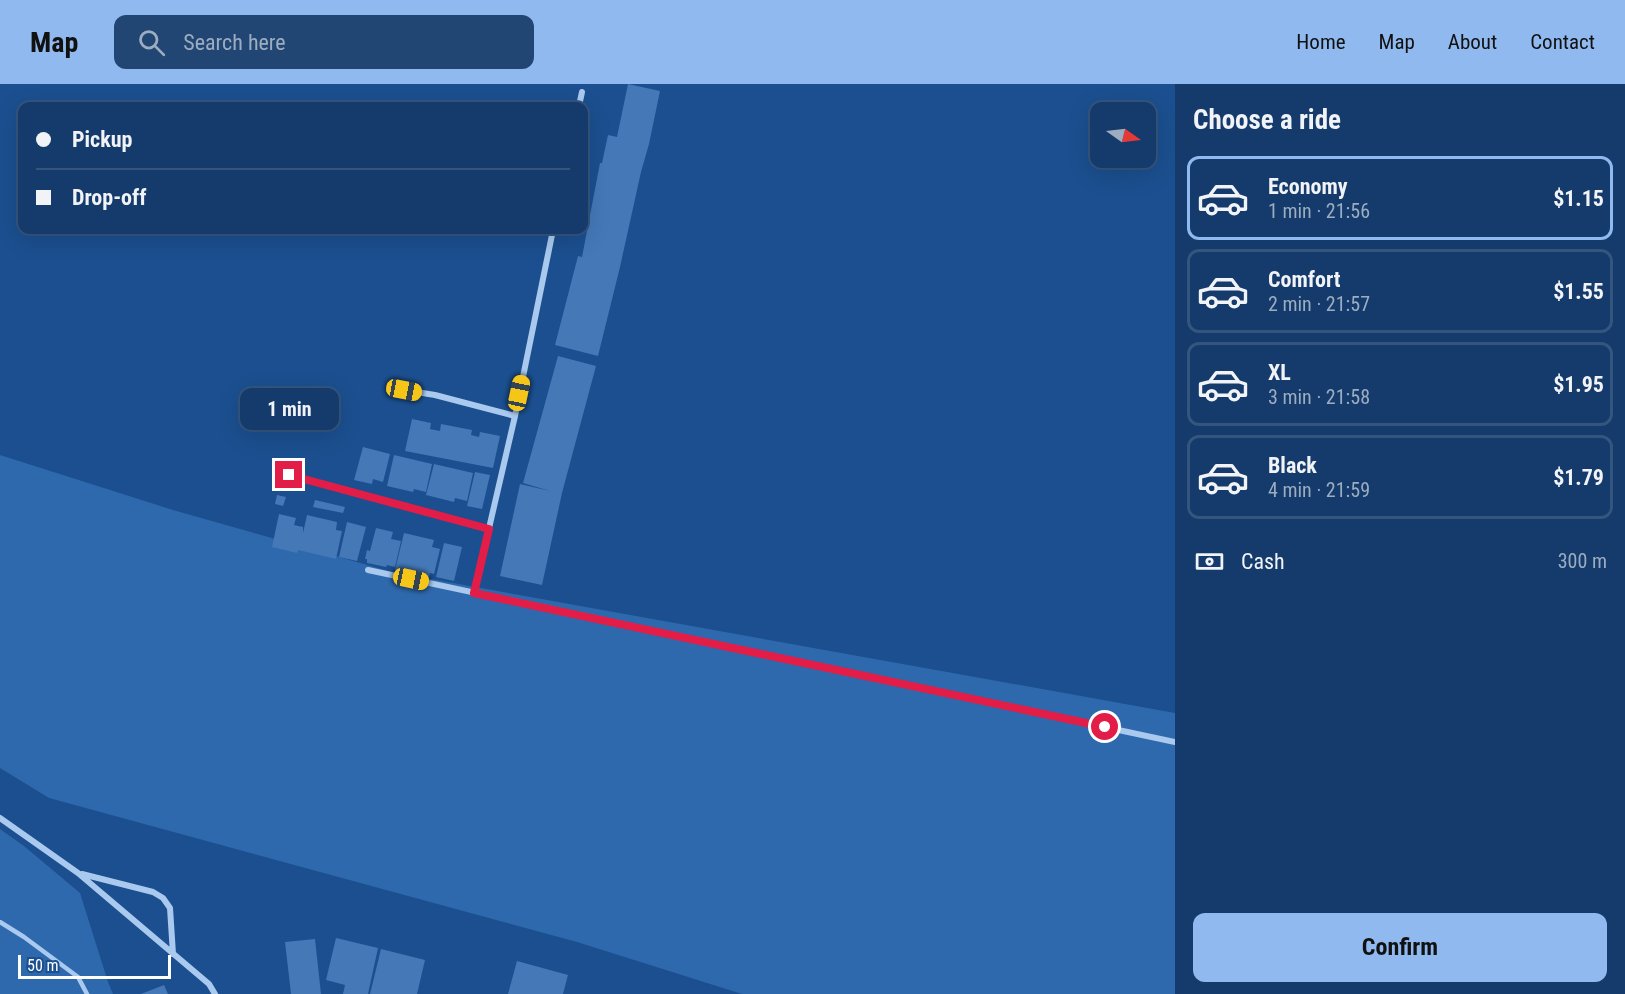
<!DOCTYPE html>
<meta charset="utf-8">
<style>
body{margin:0;font-family:"Roboto Condensed",sans-serif;background:#214673;color:#f1f3f6;height:100vh;display:flex;flex-direction:column;font-size:22px;white-space:nowrap}
*{box-sizing:border-box;margin:0}
p{font-size:20px;color:#9dadc1}
.icon{flex:none;width:33px;height:33px;fill:none;stroke:currentColor;stroke-width:2;stroke-linecap:round;stroke-linejoin:round}
.map{position:relative;flex:1;overflow:hidden}
.drawer{display:flex;flex-direction:column;background:#143b6b;width:450px}
.drawer>*{flex:none}
.top-card{position:absolute;left:18px;top:18px;width:570px;height:132px;border-radius:12px;box-shadow:0 6px 24px #0002,0 0 0 2px #33557e;display:grid;align-content:center;height:132px;padding:0 18px;background:#143b6b}
.needle{width:39px;rotate:104deg}
.fabs{position:absolute;left:1090px;top:18px;display:grid;gap:12px}
.fabs a{display:grid;place-items:center;width:66px;height:66px;border-radius:12px;background:#143b6b;box-shadow:0 6px 24px #0002,0 0 0 2px #33557e;font-size:30px}
.scale{position:absolute;left:18px;bottom:15px;width:153px;box-sizing:border-box;padding-left:6px;border:3px solid #fff;border-top:0;font-size:16px;line-height:21px;white-space:nowrap;color:#fff;-webkit-text-stroke:4px #1b4f8f;paint-order:stroke}
.end{position:absolute;width:27px;height:27px;margin:-14px;border:8px solid #e11d48;background:#fff;box-shadow:0 0 0 3px #fff}
.from{border-radius:50%}
.bubble{position:absolute;height:42px;border-radius:12px;background:#143b6b;box-shadow:0 6px 24px #0002,0 0 0 2px #33557e;font-size:20px;font-weight:700;line-height:42px;text-align:center}
.car{position:absolute;width:18px;height:36px;margin:-18px -9px;border-radius:8px;box-shadow:0 0 4px 2px #0007;background:linear-gradient(#f5c518 24%,#345 0 40%,#f5c518 0 76%,#345 0 86%,#f5c518 0)}
.top-card b{display:flex;align-items:center;gap:21px;height:57px;font-size:22px}
.top-card b+b{border-top:2px solid #33557e}
.top-card i{width:15px;height:15px;background:#f1f3f6}
ul{padding:0;list-style:none}
li{display:flex;align-items:center;gap:18px;height:84px;margin:0 12px 9px;padding:0 6px;border:3px solid #33557e;border-radius:12px}
li div{flex:1}
li b{display:block;font-size:22px}
li em{font-style:normal;font-weight:700}
li.current{border-color:#90b9f0}
li>.icon{width:54px;height:54px;stroke-width:1.5}
h2{padding:0 18px;font-size:27px;line-height:72px}
.pay{display:flex;align-items:center;gap:15px;height:66px;padding:0 18px;font-size:22px}
.pay p{margin-inline-start:auto}
.primary-button{display:flex;gap:12px;margin-top:auto;padding:12px 18px}
.primary-button a{flex:1;height:69px;border-radius:12px;background:#90b9f0;color:#111;font-size:24px;font-weight:700;line-height:69px;text-align:center}
header{display:flex;align-items:center;gap:36px;box-sizing:border-box;height:84px;padding:0 30px;background:#90b9f0;color:#111}
header strong{font-size:28px}
nav{display:flex;gap:33px;margin-inline-start:auto;font-size:21px}
.search{width:420px;height:54px;background:#214673;display:flex;align-items:center;gap:15px;box-sizing:border-box;padding:0 21px;border-radius:12px;color:#9dadc1;font-size:22px}
main{display:flex;flex:1;min-height:0}
.map>svg:first-child{display:block}
.green{fill:#2e69ad}
.building{fill:#4478b7}
.lines{fill:none;stroke-linecap:round;stroke-linejoin:round}
.service{stroke:#a9c9ee;stroke-width:4.5}
.minor{stroke:#a9c9ee;stroke-width:6}
.route{stroke:#e11d48;stroke-width:8}
</style>
<header>
<strong>Map</strong>
<div class="search"><svg class="icon" aria-label="search" viewBox="0 0 24 24"><circle cx="10" cy="10" r="6"/><path d="M15 15l6 6"/></svg>Search here</div>
<nav><a>Home</a><a>Map</a><a>About</a><a>Contact</a></nav>
</header>
<main>
<div class="map">
<svg width="1175" height="910" viewBox="0 0 1175 910">
<rect width="100%" height="100%" fill="#1b4f8f"/>
<path class="green" d="M 0,371 L 173,426 L 392,488 L 1175,629 L 1175,910 L 742,910 L 577,858 L 49,714 L 0,684 Z
M 0,745 L 24,762 L 80,809 L 108,898 L 113,910 L 0,910 Z"/>
<path class="building" d="M 628,0 L 660,7 L 649,60 L 641,88 L 620,183 L 598,272 L 555,261 L 578,172 L 582,173 L 600,79 L 602,79 L 608,51 L 617,53 Z
M 558,272 L 596,282 L 562,409 L 542,501 L 500,492 L 520,400 L 550,407 L 523,399 Z
M 412,335 L 431,339 L 430,345 L 440,347 L 441,340 L 472,346 L 471,351 L 479,353 L 480,348 L 500,352 L 493,384 L 405,367 Z
M 363,363 L 390,370 L 383,398 L 373,395 L 372,400 L 354,396 Z
M 394,371 L 432,380 L 426,408 L 414,405 L 413,408 L 387,402 Z
M 434,380 L 473,389 L 467,417 L 455,414 L 454,418 L 426,411 Z
M 475,388 L 490,391 L 482,425 L 467,422 Z
M 277,411 L 286,413 L 283,422 L 275,420 Z
M 315,416 L 345,423 L 343,429 L 313,423 Z
M 279,430 L 296,434 L 294,441 L 303,443 L 303,449 L 307,431 L 337,438 L 336,446 L 342,447 L 336,475 L 298,466 L 297,469 L 272,463 Z
M 347,438 L 366,443 L 357,477 L 339,473 Z
M 376,444 L 393,448 L 391,455 L 401,457 L 395,483 L 387,481 L 386,483 L 367,479 L 367,475 L 365,475 L 367,466 L 370,467 Z
M 404,449 L 434,456 L 432,463 L 440,465 L 434,490 L 430,489 L 429,494 L 395,486 Z
M 444,459 L 462,463 L 454,497 L 436,493 Z
M 336,854 L 378,864 L 368,910 L 343,910 L 345,901 L 326,896 Z
M 315,855 L 321,910 L 291,910 L 285,858 Z
M 381,865 L 425,876 L 417,910 L 370,910 Z
M 517,877 L 568,891 L 563,910 L 508,910 Z
M 164,901 L 168,910 L 141,910 Z"/>
<g class="lines">
<path class="service" d="M 0,838 L 24,853 L 78,893 L 87,910"/>
<path class="minor" d="M 579,22 L 582,8
M 404,306 L 435,311 L 515,332
M 289,391 L 489,445
M 368,486 L 1175,658
M 474,509 L 515,332 L 553,146
M 0,734 L 78,789 L 209,900 L 215,910
M 82,790 L 153,808 L 163,814 L 170,824 L 173,870"/>
</g>
<g class="lines">
<path class="route" d="M 289,391 L 489,445 L 474,509 L 1105,643"/>
</g>
</svg>
<div class="fabs">
<a><svg class="needle" viewBox="-14 -14 28 28"><path d="M0-13l5 13h-10z" fill="#e53935"/><path d="M0 13l5-13h-10z" fill="#9dadc1"/></svg></a>
</div>
<div class="scale">50 m</div>
<i class="end from" style="left:1105px;top:643px"></i>
<i class="end" style="left:289px;top:391px"></i>
<div class="bubble" style="left:240px;top:304px;width:99px">1 min</div>
<i class="car" style="left:404px;top:306px;rotate:101deg"></i>
<i class="car" style="left:519px;top:309px;rotate:12deg"></i>
<i class="car" style="left:411px;top:495px;rotate:102deg"></i>
<div class="top-card">
<b><i class="from"></i>Pickup</b>
<b><i></i>Drop-off</b>
</div>
</div>
<section class="drawer">
<h2>Choose a ride</h2>
<ul>
<li class="current"><svg class="icon" aria-label="car" viewBox="0 0 24 24"><path d="M5 17H2v-5l4-1 3-4h7l3 4 3 1v5h-3M9 17h6M6 11h13"/><circle cx="7" cy="17" r="2"/><circle cx="17" cy="17" r="2"/></svg><div><b>Economy</b><p>1 min · 21:56</p></div><em>$1.15</em></li>
<li><svg class="icon" aria-label="car" viewBox="0 0 24 24"><path d="M5 17H2v-5l4-1 3-4h7l3 4 3 1v5h-3M9 17h6M6 11h13"/><circle cx="7" cy="17" r="2"/><circle cx="17" cy="17" r="2"/></svg><div><b>Comfort</b><p>2 min · 21:57</p></div><em>$1.55</em></li>
<li><svg class="icon" aria-label="car" viewBox="0 0 24 24"><path d="M5 17H2v-5l4-1 3-4h7l3 4 3 1v5h-3M9 17h6M6 11h13"/><circle cx="7" cy="17" r="2"/><circle cx="17" cy="17" r="2"/></svg><div><b>XL</b><p>3 min · 21:58</p></div><em>$1.95</em></li>
<li><svg class="icon" aria-label="car" viewBox="0 0 24 24"><path d="M5 17H2v-5l4-1 3-4h7l3 4 3 1v5h-3M9 17h6M6 11h13"/><circle cx="7" cy="17" r="2"/><circle cx="17" cy="17" r="2"/></svg><div><b>Black</b><p>4 min · 21:59</p></div><em>$1.79</em></li>
</ul>
<div class="pay"><svg class="icon" aria-label="cash" viewBox="0 0 24 24"><path d="M3 7h18v10H3z"/><circle cx="12" cy="12" r="2"/></svg>Cash<p>300 m</p></div>
<div class="primary-button"><a>Confirm</a></div>
</section>
</main>
